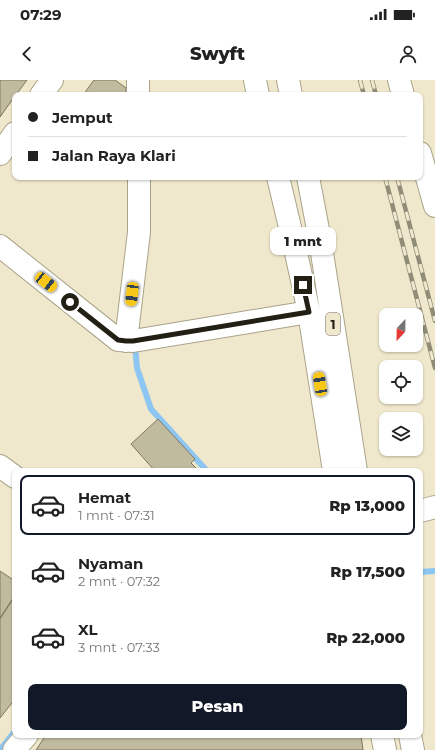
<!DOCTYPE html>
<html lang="id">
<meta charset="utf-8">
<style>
body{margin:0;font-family:Montserrat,sans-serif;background:#f2f2f2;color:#222;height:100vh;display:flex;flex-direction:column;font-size:15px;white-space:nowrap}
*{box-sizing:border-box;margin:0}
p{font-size:13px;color:#767676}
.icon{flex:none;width:22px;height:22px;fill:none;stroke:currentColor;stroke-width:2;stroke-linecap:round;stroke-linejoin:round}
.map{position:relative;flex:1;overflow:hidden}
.details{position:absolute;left:12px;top:388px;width:411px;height:270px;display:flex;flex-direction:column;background:#fff;border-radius:8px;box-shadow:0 1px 3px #0004}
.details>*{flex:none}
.hud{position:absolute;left:12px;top:12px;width:411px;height:88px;border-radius:8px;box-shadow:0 1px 3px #0004;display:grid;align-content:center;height:88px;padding:0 16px;background:#fff}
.needle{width:26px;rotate:202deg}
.tools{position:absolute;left:379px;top:228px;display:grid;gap:8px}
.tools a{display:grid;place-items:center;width:44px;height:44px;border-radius:8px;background:#fff;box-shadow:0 1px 3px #0004;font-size:20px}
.end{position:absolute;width:18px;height:18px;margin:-9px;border:5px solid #222015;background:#fff;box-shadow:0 0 0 2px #fff}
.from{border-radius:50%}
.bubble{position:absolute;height:28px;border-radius:8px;background:#fff;box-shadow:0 1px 3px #0004;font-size:13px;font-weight:800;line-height:28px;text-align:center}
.car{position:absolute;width:12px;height:24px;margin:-12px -6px;border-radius:5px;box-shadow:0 0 3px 1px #0007;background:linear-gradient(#f5c518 24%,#345 0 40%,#f5c518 0 76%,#345 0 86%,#f5c518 0)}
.hud b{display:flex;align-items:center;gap:14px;height:38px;font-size:15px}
.hud b+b{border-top:1px solid #e0e0e0}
.hud i{width:10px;height:10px;background:#222}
ul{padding:7px 0 0;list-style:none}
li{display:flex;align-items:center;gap:12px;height:60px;margin:0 8px 6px;padding:0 8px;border:2px solid transparent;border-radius:8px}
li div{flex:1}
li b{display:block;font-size:15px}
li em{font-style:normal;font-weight:800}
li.active{border-color:#111827}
li>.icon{width:36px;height:36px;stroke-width:1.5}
.action{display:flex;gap:8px;margin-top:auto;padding:8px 16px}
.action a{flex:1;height:46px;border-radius:8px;background:#111827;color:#fff;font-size:16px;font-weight:800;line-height:46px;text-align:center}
.status{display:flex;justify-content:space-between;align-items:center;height:28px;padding:0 20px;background:#fff;direction:ltr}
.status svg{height:11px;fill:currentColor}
header{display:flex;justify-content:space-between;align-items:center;height:52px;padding:0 16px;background:#fff;font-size:18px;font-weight:800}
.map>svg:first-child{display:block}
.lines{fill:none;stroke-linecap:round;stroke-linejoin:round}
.stream{stroke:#8dc6f2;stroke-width:6}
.building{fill:#c0ba9f;stroke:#7e785f}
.street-casing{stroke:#aaa389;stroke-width:24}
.secondary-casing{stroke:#aaa389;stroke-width:24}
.primary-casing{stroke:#aaa389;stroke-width:24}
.street{stroke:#fff;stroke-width:22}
.secondary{stroke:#fff;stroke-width:22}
.primary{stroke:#fff;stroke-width:22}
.rail-casing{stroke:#908c78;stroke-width:4.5}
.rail{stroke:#efe8cc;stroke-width:3;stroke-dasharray:9;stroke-linecap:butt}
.route{stroke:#222015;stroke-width:5}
.labels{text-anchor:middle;stroke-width:4;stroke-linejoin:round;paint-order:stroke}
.shield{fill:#efe8cc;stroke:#605c4c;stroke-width:1}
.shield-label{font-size:13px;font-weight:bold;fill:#222015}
</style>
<div class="status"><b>07:29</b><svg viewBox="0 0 49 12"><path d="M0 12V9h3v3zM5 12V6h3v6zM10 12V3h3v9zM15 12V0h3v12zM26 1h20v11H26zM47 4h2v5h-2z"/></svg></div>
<header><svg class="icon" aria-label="back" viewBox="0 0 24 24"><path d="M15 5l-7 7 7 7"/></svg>Swyft<svg class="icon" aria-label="person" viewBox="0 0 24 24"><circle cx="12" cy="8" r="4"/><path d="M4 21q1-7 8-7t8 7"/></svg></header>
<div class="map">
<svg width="435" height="670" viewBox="0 0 435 670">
<rect width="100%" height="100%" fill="#efe8cc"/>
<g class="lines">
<path class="stream" d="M 135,265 L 137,288 L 151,329 L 207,391
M 420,492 L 435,491
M 0,670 L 15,651"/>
</g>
<path class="building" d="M 0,0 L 27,0 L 16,15 L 15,15 L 15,16 L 0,37 Z
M 94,0 L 115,0 L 126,8 L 126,15 L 83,15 Z
M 158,339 L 195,379 L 191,383 L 199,391 L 155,391 L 131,364 Z
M 0,491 L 15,501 L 15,515 L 0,538 Z
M 15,516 L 15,619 L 0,638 L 0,539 Z
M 46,655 L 361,655 L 363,670 L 36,670 Z"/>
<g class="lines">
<defs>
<path id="street" d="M 138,0 L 138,15
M 399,0 L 403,15
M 41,15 L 52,0
M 420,73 L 435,126
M 0,74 L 15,53
M 0,166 L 118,260 L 133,261 L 309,232
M 126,261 L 139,152 L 139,97
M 0,386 L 15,397
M 14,670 L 27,655"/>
<path id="secondary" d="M 420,431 L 435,427"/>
<path id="primary" d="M 255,0 L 258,15
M 288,0 L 291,15
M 278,97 L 294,164 L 309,232 L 334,391
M 308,97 L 320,160 L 356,391
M 382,655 L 385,670
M 410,655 L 413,670"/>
</defs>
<use href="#street" class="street-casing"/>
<use href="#secondary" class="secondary-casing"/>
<use href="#primary" class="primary-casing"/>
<use href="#street" class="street"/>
<use href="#secondary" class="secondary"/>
<use href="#primary" class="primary"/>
<defs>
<path id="rail" d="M 360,0 L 364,15
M 372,0 L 376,15
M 385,97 L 435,288
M 397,97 L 435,241"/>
</defs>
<use href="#rail" class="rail-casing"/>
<use href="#rail" class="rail"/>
</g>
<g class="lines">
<path class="route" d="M 70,222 L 118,260 L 126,261 L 133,261 L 309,232 L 303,205"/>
</g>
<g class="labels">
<rect class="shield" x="326" y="233" width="14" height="22" rx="3"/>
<g class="shield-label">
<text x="333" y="249">1</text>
</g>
</g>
</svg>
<div class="tools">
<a><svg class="needle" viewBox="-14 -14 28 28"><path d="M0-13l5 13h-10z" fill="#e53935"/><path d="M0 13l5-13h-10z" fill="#767676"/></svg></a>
<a><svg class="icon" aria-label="locate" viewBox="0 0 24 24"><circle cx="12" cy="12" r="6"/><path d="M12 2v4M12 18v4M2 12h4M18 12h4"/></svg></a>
<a><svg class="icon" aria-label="layers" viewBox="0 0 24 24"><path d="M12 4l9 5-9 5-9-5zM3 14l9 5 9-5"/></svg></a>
</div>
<i class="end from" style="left:70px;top:222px"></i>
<i class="end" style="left:303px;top:205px"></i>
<div class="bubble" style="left:270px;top:147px;width:66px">1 mnt</div>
<i class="car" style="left:46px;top:202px;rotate:128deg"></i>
<i class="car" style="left:132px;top:214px;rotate:187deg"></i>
<i class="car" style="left:320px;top:304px;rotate:351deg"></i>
<div class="hud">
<b><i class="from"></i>Jemput</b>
<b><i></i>Jalan Raya Klari</b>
</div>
<section class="details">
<ul>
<li class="active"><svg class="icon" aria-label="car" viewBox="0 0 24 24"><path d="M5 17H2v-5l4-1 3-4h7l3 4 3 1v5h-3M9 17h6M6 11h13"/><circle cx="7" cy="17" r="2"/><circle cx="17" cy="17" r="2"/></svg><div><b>Hemat</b><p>1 mnt · 07:31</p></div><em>Rp 13,000</em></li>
<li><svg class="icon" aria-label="car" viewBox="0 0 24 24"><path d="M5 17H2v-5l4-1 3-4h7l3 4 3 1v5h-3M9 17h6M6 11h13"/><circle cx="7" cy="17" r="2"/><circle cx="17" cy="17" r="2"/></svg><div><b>Nyaman</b><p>2 mnt · 07:32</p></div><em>Rp 17,500</em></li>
<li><svg class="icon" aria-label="car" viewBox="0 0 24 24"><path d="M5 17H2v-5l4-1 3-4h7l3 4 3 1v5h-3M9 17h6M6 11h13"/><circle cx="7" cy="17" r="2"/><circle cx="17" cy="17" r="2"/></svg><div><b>XL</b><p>3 mnt · 07:33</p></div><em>Rp 22,000</em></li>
</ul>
<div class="action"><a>Pesan</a></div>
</section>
</div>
